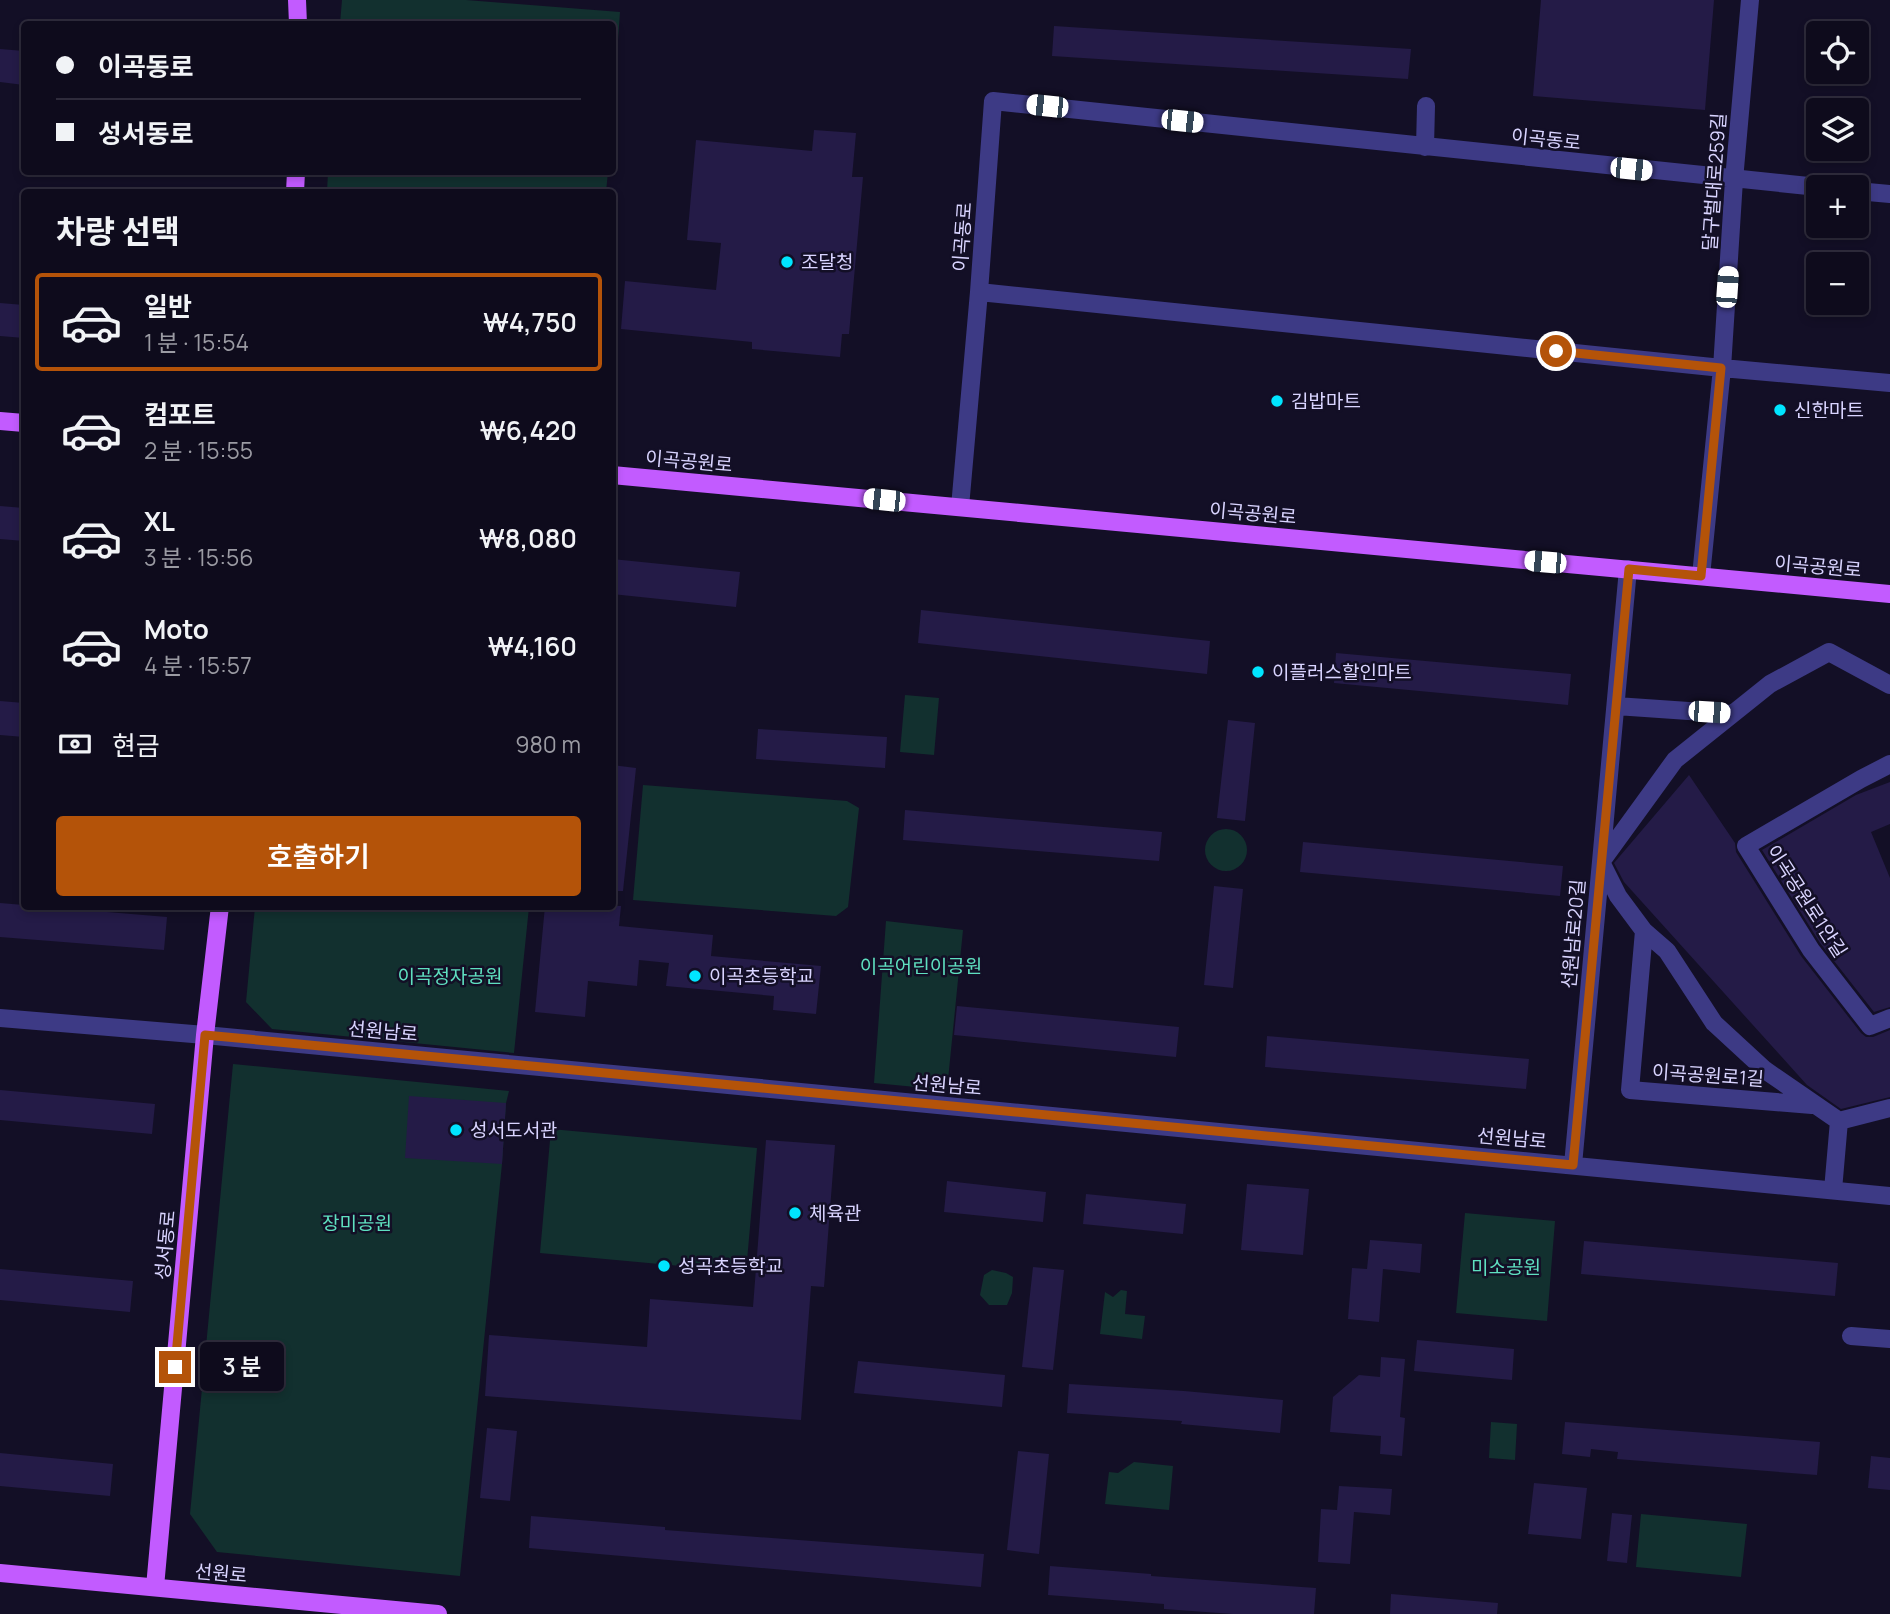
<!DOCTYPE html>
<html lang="ko">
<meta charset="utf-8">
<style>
body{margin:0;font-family:Manrope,"Noto Sans KR",sans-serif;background:#1c1929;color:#f1f3f6;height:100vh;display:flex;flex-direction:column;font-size:26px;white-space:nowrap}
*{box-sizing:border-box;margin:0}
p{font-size:23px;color:#9b9ba3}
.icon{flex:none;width:38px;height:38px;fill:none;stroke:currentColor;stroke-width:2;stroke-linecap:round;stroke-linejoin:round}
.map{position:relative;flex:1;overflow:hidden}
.drawer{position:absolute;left:21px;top:189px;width:595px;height:721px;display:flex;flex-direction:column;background:#0e0b1c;border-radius:7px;box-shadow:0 4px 10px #0003,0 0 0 2px #2e2b3b}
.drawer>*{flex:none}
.top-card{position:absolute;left:21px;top:21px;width:595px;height:154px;border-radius:7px;box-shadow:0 4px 10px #0003,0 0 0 2px #2e2b3b;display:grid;align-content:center;height:154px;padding:0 35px;background:#0e0b1c}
.controls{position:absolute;left:1806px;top:21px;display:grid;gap:14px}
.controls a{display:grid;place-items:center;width:63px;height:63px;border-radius:7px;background:#0e0b1c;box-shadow:0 4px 10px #0003,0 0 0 2px #2e2b3b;font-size:35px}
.end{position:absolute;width:32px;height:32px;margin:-16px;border:9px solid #b45309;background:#fff;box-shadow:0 0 0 4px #fff}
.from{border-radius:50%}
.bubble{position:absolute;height:49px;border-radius:7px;background:#0e0b1c;box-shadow:0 4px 10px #0003,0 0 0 2px #2e2b3b;font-size:23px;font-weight:600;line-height:49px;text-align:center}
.car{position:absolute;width:21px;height:42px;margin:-21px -10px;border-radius:9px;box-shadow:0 0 5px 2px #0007;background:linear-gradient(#fff 24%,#345 0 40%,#fff 0 76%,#345 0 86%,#fff 0)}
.top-card b{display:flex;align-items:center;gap:24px;height:66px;font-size:26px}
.top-card b+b{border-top:2px solid #2e2b3b}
.top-card i{width:18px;height:18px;background:#f1f3f6}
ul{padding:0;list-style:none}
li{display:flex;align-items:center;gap:21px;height:98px;margin:0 14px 10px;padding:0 21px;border:4px solid transparent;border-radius:7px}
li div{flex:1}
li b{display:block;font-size:26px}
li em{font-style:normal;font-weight:600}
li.selected{border-color:#b45309}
li>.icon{width:63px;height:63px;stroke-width:1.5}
h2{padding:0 35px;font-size:32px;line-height:84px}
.pay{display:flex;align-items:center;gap:18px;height:77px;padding:0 35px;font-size:26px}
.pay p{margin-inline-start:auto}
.action{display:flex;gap:14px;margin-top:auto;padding:14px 35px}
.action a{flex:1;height:80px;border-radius:7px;background:#b45309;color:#fff;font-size:28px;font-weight:600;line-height:80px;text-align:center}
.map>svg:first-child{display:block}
.green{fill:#12302f}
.building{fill:#241b47}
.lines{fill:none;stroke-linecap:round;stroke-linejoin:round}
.minor{stroke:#3d3a85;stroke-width:18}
.major{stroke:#c25bff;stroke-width:18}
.route{stroke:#b45309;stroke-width:9}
.poi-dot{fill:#00e5ff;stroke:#130f26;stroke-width:2.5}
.labels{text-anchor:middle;stroke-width:5;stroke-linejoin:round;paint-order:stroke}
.street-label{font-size:19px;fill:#d9d4ff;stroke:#130f26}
.poi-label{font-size:19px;fill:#d9d4ff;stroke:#130f26;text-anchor:start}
.park-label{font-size:19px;fill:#5fe0c0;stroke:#130f26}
</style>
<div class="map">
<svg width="1890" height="1614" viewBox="0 0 1890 1614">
<rect width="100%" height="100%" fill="#130f26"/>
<path class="green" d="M 342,0 L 466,0 L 620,12 L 613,111 L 612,24 L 340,24 Z
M 328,172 L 608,172 L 606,192 L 327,192 Z
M 905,695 L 939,698 L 934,755 L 900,752 Z
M 643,785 L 847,801 L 859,808 L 848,907 L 836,916 L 633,900 Z
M1205 850a21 21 0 1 1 42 0a21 21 0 1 1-42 0Z
M 255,907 L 529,907 L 514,1053 L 272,1029 L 246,1002 Z
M 886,921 L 963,930 L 947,1090 L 874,1083 Z
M 233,1064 L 509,1091 L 506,1103 L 502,1164 L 460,1576 L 217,1552 L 190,1514 Z
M 551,1129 L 757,1148 L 746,1272 L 540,1253 Z
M 1465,1213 L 1555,1221 L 1547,1321 L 1456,1313 Z
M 992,1270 L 1006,1273 L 1013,1277 L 1012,1293 L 1007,1305 L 989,1305 L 980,1295 L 984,1275 Z
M 1121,1290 L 1127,1291 L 1125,1314 L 1145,1316 L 1142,1339 L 1100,1334 L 1105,1292 L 1113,1297 Z
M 1491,1422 L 1517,1424 L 1515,1460 L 1489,1458 Z
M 1134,1462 L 1173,1466 L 1169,1510 L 1105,1504 L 1109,1472 L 1118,1473 Z
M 1641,1514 L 1747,1524 L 1741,1577 L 1636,1567 Z"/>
<path class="building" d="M 1541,0 L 1714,0 L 1705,110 L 1533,96 Z
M 1054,26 L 1411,49 L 1408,79 L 1052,56 Z
M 0,49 L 24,51 L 24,85 L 0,82 Z
M 814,130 L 856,133 L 852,177 L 863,177 L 849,334 L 842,334 L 840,357 L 752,349 L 752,342 L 621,329 L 625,281 L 716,290 L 721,243 L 687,240 L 696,140 L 812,151 Z
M 0,303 L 24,305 L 24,338 L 0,336 Z
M 0,506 L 24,508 L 24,541 L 0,539 Z
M 612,559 L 740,572 L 736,607 L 612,594 Z
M 921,610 L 1210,641 L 1207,674 L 918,643 Z
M 1336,653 L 1571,674 L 1568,705 L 1334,683 Z
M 0,701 L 24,703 L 24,737 L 0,735 Z
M 1228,720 L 1255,723 L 1245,821 L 1217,818 Z
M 758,729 L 887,737 L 885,768 L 756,759 Z
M 612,765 L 636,768 L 623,891 L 612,891 Z
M 1689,775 L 1735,843 L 1736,852 L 1801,956 L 1861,1033 L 1866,1037 L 1873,1037 L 1890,1030 L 1890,1097 L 1841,1109 L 1807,1085 L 1624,882 L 1614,863 Z
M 1890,782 L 1890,824 L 1871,832 L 1890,878 L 1890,1007 L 1874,1012 L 1820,943 L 1762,850 L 1856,795 Z
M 905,810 L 1162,832 L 1159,861 L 903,840 Z
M 1303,842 L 1563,866 L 1560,896 L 1300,872 Z
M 1214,886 L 1243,889 L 1233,988 L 1204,985 Z
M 0,903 L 167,917 L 164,950 L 0,937 Z
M 545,906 L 621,906 L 619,926 L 713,935 L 711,956 L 821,966 L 816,1014 L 773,1010 L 774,996 L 666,986 L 669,963 L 639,960 L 637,986 L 588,981 L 585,1017 L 535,1012 Z
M 957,1006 L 1179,1027 L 1176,1057 L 954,1035 Z
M 1267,1036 L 1529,1059 L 1526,1089 L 1265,1067 Z
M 0,1090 L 155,1104 L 152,1134 L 0,1120 Z
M 409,1096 L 506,1103 L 502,1164 L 405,1158 Z
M 766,1140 L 835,1145 L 824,1287 L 811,1286 L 801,1420 L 485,1396 L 489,1335 L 647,1347 L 650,1299 L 753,1307 Z
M 947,1181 L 1046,1192 L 1043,1222 L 944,1212 Z
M 1247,1184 L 1309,1189 L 1303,1255 L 1241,1250 Z
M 1086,1194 L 1186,1204 L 1183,1234 L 1083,1224 Z
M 1370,1240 L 1422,1244 L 1420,1273 L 1383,1269 L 1379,1322 L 1348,1319 L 1352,1268 L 1367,1269 Z
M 1584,1241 L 1838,1263 L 1835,1296 L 1581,1274 Z
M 1033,1267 L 1064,1270 L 1053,1370 L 1022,1367 Z
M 0,1269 L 133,1281 L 130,1312 L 0,1300 Z
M 1417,1340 L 1514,1349 L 1512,1380 L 1414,1371 Z
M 1381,1357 L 1405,1359 L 1400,1417 L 1405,1418 L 1402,1456 L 1380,1454 L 1381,1436 L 1330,1432 L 1333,1397 L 1359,1375 L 1380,1377 Z
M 858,1361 L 1005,1375 L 1002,1407 L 854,1393 Z
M 1069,1384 L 1184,1391 L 1283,1400 L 1280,1433 L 1181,1424 L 1182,1421 L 1067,1413 Z
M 1565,1422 L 1820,1442 L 1817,1475 L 1617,1459 L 1618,1452 L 1591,1449 L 1590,1457 L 1562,1454 Z
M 487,1428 L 517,1431 L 510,1501 L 480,1498 Z
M 1018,1451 L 1049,1454 L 1039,1554 L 1007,1550 Z
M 0,1453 L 113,1464 L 110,1496 L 0,1486 Z
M 1871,1456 L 1890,1458 L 1890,1490 L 1868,1488 Z
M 1534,1483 L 1587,1488 L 1581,1539 L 1528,1534 Z
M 1339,1486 L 1392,1489 L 1390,1515 L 1354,1512 L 1350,1564 L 1318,1562 L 1321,1509 L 1337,1510 Z
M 1612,1513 L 1632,1515 L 1627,1563 L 1607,1561 Z
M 531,1516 L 665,1527 L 665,1530 L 984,1554 L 981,1587 L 529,1548 Z
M 1050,1566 L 1151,1574 L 1151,1576 L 1316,1588 L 1314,1614 L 1233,1614 L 1164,1609 L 1164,1604 L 1048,1595 Z
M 1391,1594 L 1498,1603 L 1497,1614 L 1390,1614 Z"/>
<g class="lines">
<path class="minor" d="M 1425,147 L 1426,106
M 1857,191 L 1890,194
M 979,292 L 1722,368 L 1890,383
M 960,507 L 979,292 L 993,101 L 1818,187
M 1701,576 L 1722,368 L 1734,180 L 1750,0
M 1890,685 L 1829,652 L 1770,684 L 1675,760 L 1601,862 L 1618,896 L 1644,931 L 1667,951 L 1714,1023 L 1765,1070 L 1839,1121 L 1890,1108
M 1616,706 L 1732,714
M 1890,764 L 1861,779 L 1746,846 L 1811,950 L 1870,1026 L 1890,1018
M 1644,931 L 1630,1090 L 1812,1105
M 0,1018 L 205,1035 L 1890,1196
M 1573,1165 L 1628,569
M 1833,1190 L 1839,1121
M 1851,1336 L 1890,1339"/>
<path class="major" d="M 297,0 L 298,24
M 295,192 L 296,172
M 0,421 L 24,423
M 612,475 L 1890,594
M 0,1573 L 438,1614
M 155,1587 L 205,1035 L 220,906"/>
</g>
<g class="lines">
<path class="route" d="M 175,1367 L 205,1035 L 1573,1165 L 1629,569 L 1701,576 L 1721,368 L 1556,351"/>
</g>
<g class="poi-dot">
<circle cx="787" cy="262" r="7"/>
<circle cx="1277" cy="401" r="7"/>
<circle cx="1780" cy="410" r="7"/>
<circle cx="1258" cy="672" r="7"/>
<circle cx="695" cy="976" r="7"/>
<circle cx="456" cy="1130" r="7"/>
<circle cx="795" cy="1213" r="7"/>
<circle cx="664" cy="1266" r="7"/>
</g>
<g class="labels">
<g class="street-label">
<text transform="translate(1546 139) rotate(6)" y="7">이곡동로</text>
<text transform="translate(1714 182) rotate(-86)" y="7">달구벌대로259길</text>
<text transform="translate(962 237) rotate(-86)" y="7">이곡동로</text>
<text transform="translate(689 461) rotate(5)" y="7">이곡공원로</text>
<text transform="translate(1253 513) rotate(5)" y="7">이곡공원로</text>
<text transform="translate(1818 566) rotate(5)" y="7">이곡공원로</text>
<text transform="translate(1807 901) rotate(57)" y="7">이곡공원로1안길</text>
<text transform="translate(1573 934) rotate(-85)" y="7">선원남로20길</text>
<text transform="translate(383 1031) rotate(5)" y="7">선원남로</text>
<text transform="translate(1708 1075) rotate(4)" y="7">이곡공원로1길</text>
<text transform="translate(947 1085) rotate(5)" y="7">선원남로</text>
<text transform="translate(1512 1138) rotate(5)" y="7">선원남로</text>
<text transform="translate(165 1245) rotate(-85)" y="7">성서동로</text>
<text transform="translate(221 1573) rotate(5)" y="7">선원로</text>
</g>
<g class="poi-label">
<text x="801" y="269">조달청</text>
<text x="1291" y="408">김밥마트</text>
<text x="1794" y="417">신한마트</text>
<text x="1272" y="679">이플러스할인마트</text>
<text x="709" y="983">이곡초등학교</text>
<text x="470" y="1137">성서도서관</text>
<text x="809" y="1220">체육관</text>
<text x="678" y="1273">성곡초등학교</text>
</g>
<g class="park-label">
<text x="921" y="973">이곡어린이공원</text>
<text x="450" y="983">이곡정자공원</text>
<text x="357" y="1230">장미공원</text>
<text x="1506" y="1274">미소공원</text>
</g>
</g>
</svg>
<div class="controls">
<a><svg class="icon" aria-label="locate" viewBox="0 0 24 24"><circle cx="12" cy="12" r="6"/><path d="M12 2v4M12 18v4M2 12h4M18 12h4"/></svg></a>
<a><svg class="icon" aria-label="layers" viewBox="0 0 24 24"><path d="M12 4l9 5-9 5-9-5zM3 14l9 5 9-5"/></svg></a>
<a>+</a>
<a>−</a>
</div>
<i class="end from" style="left:1556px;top:351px"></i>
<i class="end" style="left:175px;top:1367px"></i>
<div class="bubble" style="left:200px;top:1342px;width:84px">3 분</div>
<i class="car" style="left:1047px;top:106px;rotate:276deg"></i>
<i class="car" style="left:1182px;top:121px;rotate:96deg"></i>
<i class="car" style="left:1631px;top:169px;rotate:96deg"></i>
<i class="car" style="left:1727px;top:287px;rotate:4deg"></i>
<i class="car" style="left:884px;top:500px;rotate:276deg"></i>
<i class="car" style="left:1545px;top:562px;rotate:275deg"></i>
<i class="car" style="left:1709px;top:712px;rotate:94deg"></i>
<div class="top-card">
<b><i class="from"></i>이곡동로</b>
<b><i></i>성서동로</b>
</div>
<section class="drawer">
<h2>차량 선택</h2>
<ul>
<li class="selected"><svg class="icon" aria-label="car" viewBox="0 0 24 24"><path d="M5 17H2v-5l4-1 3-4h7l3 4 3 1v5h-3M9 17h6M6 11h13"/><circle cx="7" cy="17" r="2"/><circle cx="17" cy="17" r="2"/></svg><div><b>일반</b><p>1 분 · 15:54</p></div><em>₩4,750</em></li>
<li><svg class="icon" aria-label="car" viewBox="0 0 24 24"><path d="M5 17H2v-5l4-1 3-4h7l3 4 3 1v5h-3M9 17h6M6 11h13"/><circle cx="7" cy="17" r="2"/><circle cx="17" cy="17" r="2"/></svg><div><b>컴포트</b><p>2 분 · 15:55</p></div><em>₩6,420</em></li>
<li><svg class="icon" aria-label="car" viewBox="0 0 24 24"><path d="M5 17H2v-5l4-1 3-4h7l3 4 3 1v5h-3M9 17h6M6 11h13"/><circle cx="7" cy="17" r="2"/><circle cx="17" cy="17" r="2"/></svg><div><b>XL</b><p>3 분 · 15:56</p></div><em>₩8,080</em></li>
<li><svg class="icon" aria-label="car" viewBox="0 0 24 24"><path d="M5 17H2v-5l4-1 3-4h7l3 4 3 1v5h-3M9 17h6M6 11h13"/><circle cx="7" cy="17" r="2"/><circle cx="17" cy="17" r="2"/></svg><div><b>Moto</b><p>4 분 · 15:57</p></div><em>₩4,160</em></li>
</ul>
<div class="pay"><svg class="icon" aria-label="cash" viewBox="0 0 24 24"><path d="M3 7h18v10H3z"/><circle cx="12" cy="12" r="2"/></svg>현금<p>980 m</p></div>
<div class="action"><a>호출하기</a></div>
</section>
</div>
